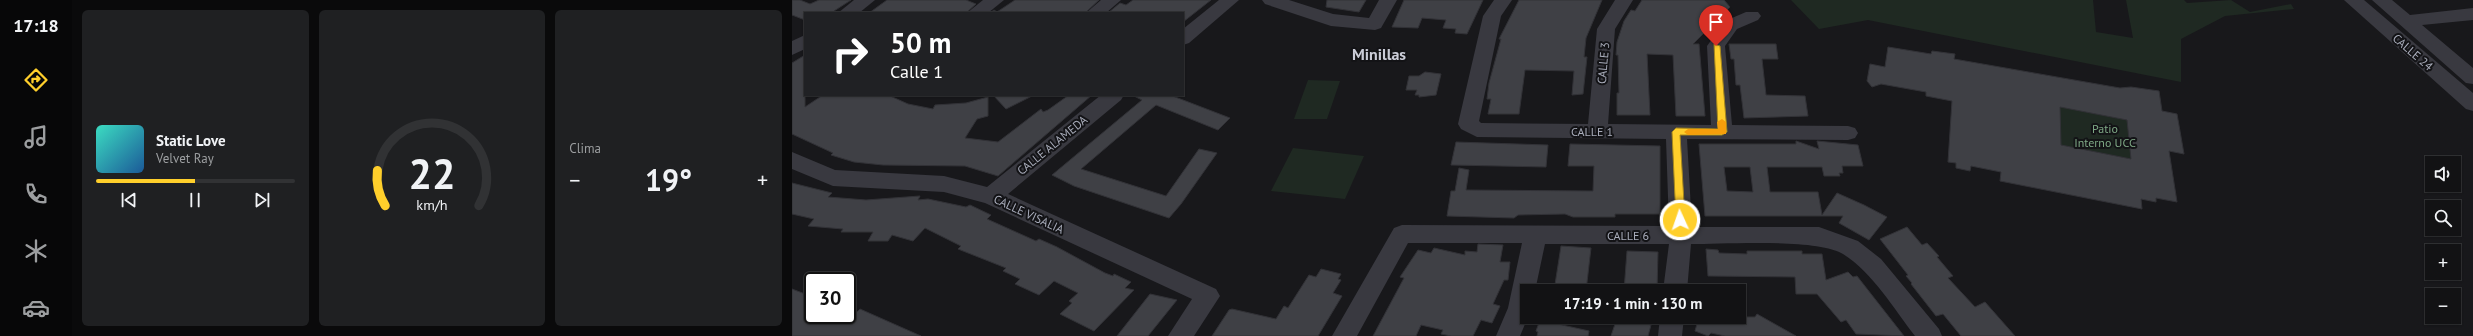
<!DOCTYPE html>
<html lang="es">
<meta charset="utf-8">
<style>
body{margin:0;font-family:"PT Sans",sans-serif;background:#1f2022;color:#f1f3f6;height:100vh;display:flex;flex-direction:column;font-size:15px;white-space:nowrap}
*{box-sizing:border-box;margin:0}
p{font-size:13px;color:#9c9ea0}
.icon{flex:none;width:22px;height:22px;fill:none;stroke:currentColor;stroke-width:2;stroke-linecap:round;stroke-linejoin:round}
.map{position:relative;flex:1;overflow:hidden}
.sheet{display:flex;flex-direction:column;gap:10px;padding:10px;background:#0a0a0b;width:720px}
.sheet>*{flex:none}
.top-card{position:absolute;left:12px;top:12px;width:380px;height:84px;border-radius:0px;box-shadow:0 1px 3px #0004,0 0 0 1px #313234;background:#202124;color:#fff;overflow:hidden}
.controls{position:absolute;left:1633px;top:156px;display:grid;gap:8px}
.controls a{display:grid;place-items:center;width:36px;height:36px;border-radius:0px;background:#121214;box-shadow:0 1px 3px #0004,0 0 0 1px #313234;font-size:20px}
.speed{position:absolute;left:12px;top:272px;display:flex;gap:8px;font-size:20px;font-weight:700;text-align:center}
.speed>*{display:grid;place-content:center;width:52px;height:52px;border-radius:50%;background:#121214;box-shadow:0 1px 3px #0004,0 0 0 1px #313234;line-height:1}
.speed .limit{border:2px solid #111;border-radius:6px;background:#fff;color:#111}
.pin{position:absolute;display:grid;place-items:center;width:34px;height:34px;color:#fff;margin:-41px -17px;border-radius:50% 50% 50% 0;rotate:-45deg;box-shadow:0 0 4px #0007}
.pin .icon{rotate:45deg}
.me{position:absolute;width:44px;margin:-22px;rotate:357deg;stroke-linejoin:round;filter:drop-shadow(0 0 3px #0008)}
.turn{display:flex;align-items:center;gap:14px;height:84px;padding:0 20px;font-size:18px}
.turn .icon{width:52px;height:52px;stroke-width:2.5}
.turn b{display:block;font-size:28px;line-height:34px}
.big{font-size:30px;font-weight:600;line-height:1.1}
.sheet .card{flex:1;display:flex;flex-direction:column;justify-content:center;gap:6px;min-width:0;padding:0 14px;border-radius:6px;background:#1f2022}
.sheet .dial{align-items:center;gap:0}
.dial svg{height:104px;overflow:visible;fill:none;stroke:#313234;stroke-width:7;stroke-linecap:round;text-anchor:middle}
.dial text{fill:#f1f3f6;stroke:none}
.song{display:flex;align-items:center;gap:12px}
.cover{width:48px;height:48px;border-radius:6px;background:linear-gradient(135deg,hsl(170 70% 55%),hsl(210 70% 35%))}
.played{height:4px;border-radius:2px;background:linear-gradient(90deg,#ffcf2b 50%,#313234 50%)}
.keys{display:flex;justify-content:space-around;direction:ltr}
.heat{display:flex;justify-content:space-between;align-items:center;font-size:22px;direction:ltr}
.sheet .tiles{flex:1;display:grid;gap:10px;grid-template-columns:repeat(3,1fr)}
.trip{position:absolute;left:728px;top:284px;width:226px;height:40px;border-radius:0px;background:#121214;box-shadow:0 1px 3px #0004,0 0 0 1px #313234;font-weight:600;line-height:40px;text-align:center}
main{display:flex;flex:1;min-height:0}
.dock{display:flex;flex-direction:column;width:72px;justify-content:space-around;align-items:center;background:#070708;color:#9c9ea0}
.dock .icon{width:28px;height:28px}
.dock .on{color:#ffcf2b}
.dock b{font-size:18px;color:#f1f3f6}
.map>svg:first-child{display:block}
</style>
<main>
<nav class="dock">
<b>17:18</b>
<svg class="icon on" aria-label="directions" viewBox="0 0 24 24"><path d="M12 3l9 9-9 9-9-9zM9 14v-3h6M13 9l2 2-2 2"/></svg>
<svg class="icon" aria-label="music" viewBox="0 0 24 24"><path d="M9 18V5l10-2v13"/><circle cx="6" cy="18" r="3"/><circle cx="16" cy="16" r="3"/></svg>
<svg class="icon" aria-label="phone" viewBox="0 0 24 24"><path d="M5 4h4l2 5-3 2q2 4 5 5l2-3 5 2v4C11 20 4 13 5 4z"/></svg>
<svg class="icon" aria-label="climate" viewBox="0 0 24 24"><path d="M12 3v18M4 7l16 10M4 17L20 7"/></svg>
<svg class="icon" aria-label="car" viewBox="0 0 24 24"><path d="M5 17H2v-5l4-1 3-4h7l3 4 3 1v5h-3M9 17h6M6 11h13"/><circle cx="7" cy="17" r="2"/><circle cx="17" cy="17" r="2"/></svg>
</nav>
<section class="sheet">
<div class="tiles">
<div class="card">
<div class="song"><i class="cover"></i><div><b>Static Love</b><p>Velvet Ray</p></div></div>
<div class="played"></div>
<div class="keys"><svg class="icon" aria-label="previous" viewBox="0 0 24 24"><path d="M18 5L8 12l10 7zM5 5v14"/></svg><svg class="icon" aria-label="pause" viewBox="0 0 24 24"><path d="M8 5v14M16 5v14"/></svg><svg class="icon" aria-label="next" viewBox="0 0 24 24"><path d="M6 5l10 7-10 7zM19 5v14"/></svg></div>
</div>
<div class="card dial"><svg viewBox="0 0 100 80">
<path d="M14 69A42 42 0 1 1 86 69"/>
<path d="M14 69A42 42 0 0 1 8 42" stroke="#ffcf2b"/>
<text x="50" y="56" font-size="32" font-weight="700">22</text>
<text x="50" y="72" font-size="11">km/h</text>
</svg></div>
<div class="card"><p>Clima</p>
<div class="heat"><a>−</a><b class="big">19°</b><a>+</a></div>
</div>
</div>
</section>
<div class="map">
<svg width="1681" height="336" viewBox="0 0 1681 336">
<rect width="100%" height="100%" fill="#18181b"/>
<g fill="#1f2922">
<path d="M999 0H1301L1304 32 1341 38 1334 0H1392L1395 3 1439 0 1458 12 1499 4 1502 9 1433 16 1389 39V82L1076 20 1027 29Z"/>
<path d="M516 80 548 81 535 119H502Z"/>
<path d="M1268 107 1335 120 1339 159 1269 145Z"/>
<path d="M501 148 572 156 553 199 479 191Z"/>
</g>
<g fill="#3f4045" stroke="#323237" fill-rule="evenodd">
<path d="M0 0H8L18 4 27 0H59L42 11 45 13H13V20L0 15Z"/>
<path d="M95 0H174L184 4 174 13H77Z"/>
<path d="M223 0H307L293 13H198L202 10 205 12Z"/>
<path d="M341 0H419L391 22V13H316L328 3 334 5Z"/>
<path d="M535 0H574L567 12 534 7Z"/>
<path d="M612 0H691L675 34 663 33 664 29 651 28 654 20 630 18 626 28 600 27Z"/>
<path d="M727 0H810L794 38 792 57H795L791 94 780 95 782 71 733 70 727 114H696L699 99H695L697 83 709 39H707Z"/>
<path d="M850 0H932L938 7 901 44H907L913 116H884L881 55 855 54 858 115H825V93H827L826 55H824L825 42 832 21 839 10 843 11Z"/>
<path d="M937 44H984L986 59H970L974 95 1013 96 1016 116 952 118 948 85H944L942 59H939Z"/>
<path d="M1096 47 1139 54 1140 51 1163 54 1162 59 1328 88 1339 87 1367 91 1370 111 1385 114 1392 154 1377 151 1385 202 1364 198V202L1349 199 1350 209 1208 181 1209 172 1179 166 1178 171 1164 168V163L1156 162 1160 101 1134 96V92L1089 84 1080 87 1075 81 1078 64 1093 67ZM1268 107 1335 120 1339 159 1269 145Z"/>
<path d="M13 55V107L31 95H96L116 104 141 109 143 105 174 103 196 97V116L185 119 173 138 206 142 249 109 251 112 256 110 277 95H300L206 176 173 166 91 165 62 162 39 155 41 153 0 134V63Z"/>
<path d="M633 72 649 74 644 95 627 97V95H623L625 90H614L617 76H627Z"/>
<path d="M201 95H242L214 109Z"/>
<path d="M340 95H378L438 118 426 130 364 105 289 169 374 196 407 149 425 153 389 204 377 218 282 186 260 175 350 100Z"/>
<path d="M1004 141 1027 149 1025 141 1066 145 1071 166H1050L1051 173H1047L1048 176H1032L1030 167H975L978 192H1026L1030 215 1045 193 1072 205 1095 217 1077 240 1047 223 1051 216H913L907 144H1004ZM932 167H958L961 192 935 191Z"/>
<path d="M664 142 756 145 754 167 659 165Z"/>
<path d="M778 144 868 146V214H823V217H781L773 214 726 215 722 218 655 216 659 191H663L667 168 677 170 674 190 801 191 802 166H776Z"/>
<path d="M0 183 40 193 36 197 74 200 128 196 126 200 136 199 174 207 178 205 199 215 195 219 244 241 247 239 265 247 313 273 321 276 322 274 339 282 333 288 342 290 302 331 268 314 280 303 277 301 286 293 262 281 247 295 223 284 228 279 211 271 214 268 166 249 169 246 133 228 121 241 100 235 96 241H76L81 232H49L51 229 16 226 22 219 0 214Z"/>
<path d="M1115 227 1130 245 1135 243 1147 256 1145 257 1161 276 1156 278 1183 307 1193 302 1223 336H1169L1151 314 1144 316 1119 284 1120 283 1114 276 1116 275 1088 239Z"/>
<path d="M686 244 711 245 708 262H718L716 280H712L701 304 708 306 700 323 689 320 681 336H659L649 334 651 330 629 325 624 336H581L612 278 608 277 626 250 639 253 642 248 673 255V251L685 252Z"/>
<path d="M769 246 799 248 794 291H762Z"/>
<path d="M914 249 926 250 927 253 955 254V251H1010V254H1030L1034 280 1056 272 1061 277 1065 276 1112 336 1064 334 1054 320 1049 322 1025 294H1004L1003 277 916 276Z"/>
<path d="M835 251 866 252 865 291H832Z"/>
<path d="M529 269 549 274 546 279 549 280 541 293 550 296 526 336H420L437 310 440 309 484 319 492 306 496 308 517 275 524 277Z"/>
<path d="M0 289 21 297V315H55V308L65 312 68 309 129 336H0Z"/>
<path d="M358 294 385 300 356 336H325Z"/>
<path d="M965 314 1004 336H933L919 333 916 336 903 331 907 317H963Z"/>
<path d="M825 318 859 325 856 336H819Z"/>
<path d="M748 320 797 331 796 336H745L746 332 744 331Z"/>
</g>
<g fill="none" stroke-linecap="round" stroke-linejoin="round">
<g fill="#393940" fill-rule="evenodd">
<path d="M62 0H83L67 13H46Z"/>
<path d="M191 0H212L196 13H175Z"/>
<path d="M309 0H329L314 13H294Z"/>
<path d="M427 0H447L397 43 391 45V29Z"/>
<path d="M470 0H497L541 14 577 18 587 0H605L589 28 583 30 539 26 473 4Z"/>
<path d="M702 0H720L709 16 687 121 689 123 796 124 805 29 823 0H841L823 29 816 124 919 125 915 46 933 21 954 12H966L969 16 966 20 945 29 933 46 940 125 1056 126 1063 128 1066 133 1063 138 1056 140 895 139 900 227H1027L1066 241 1089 259 1147 329 1150 336H1123C1102 309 1081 273 1051 254 1026 238 932 244 899 244L895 291H871L877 244H753L743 291H735L736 317 728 336H704L716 308 730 243H616L565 336H540L602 228 610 225 877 226 874 139 685 137 669 129 666 124 691 16Z"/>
<path d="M1552 0H1572L1681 93V111L1674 109Z"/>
<path d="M1580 0H1600L1618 15 1681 8V20L1630 25 1681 68V84L1674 83Z"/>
<path d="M13 35V49L0 55V41Z"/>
<path d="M309 95H332L329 100 216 194 424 289 428 296 402 336H376L400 299 193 203 152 192 41 186 0 169V152L43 170 152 176 195 187Z"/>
<path d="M868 317H892L890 336H866Z"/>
</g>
</g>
<path fill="#ffcf2b" stroke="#a6871c" d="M922 44 928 46 935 132 930 135H888L893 220 888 224 884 220 880 132 884 128 926 129Z"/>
<path fill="#f59e0b" d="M930 119 934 122V134L896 135 892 132 896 129H926L925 122Z"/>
<g text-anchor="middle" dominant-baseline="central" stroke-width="4" stroke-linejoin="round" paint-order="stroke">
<g font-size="12" fill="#a9adbb" stroke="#131316">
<text transform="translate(1621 52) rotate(41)">CALLE 24</text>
<text transform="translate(811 63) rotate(-85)">CALLE 3</text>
<text x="800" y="131">CALLE 1</text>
<text transform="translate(260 145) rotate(-39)">CALLE ALAMEDA</text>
<text transform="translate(237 214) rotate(25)">CALLE VISALIA</text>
<text x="836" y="235">CALLE 6</text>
</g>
<g font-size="12" fill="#7ea885" stroke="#131316">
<text x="1313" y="128">Patio<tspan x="1313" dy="14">Interno UCC</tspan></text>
</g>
<g font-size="16" font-weight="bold" fill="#caccd7" stroke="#131316">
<text x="587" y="54">Minillas</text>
</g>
</g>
</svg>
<div class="controls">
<a><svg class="icon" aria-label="sound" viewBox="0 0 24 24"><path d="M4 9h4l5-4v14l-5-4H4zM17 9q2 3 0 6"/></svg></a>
<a><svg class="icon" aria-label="search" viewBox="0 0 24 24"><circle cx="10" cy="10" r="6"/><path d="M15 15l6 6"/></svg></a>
<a>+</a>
<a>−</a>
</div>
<div class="speed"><div class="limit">30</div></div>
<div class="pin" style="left:924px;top:46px;background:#d93025"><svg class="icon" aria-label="arrive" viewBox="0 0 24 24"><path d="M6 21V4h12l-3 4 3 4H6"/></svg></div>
<svg class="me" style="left:888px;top:220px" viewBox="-20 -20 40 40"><circle r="17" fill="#ffcf2b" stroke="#fff" stroke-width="3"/><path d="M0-11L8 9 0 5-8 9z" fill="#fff"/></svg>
<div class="trip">17:19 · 1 min · 130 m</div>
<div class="top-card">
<div class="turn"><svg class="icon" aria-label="right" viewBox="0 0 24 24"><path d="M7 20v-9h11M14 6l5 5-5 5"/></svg><div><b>50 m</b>Calle 1</div></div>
</div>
</div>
</main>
